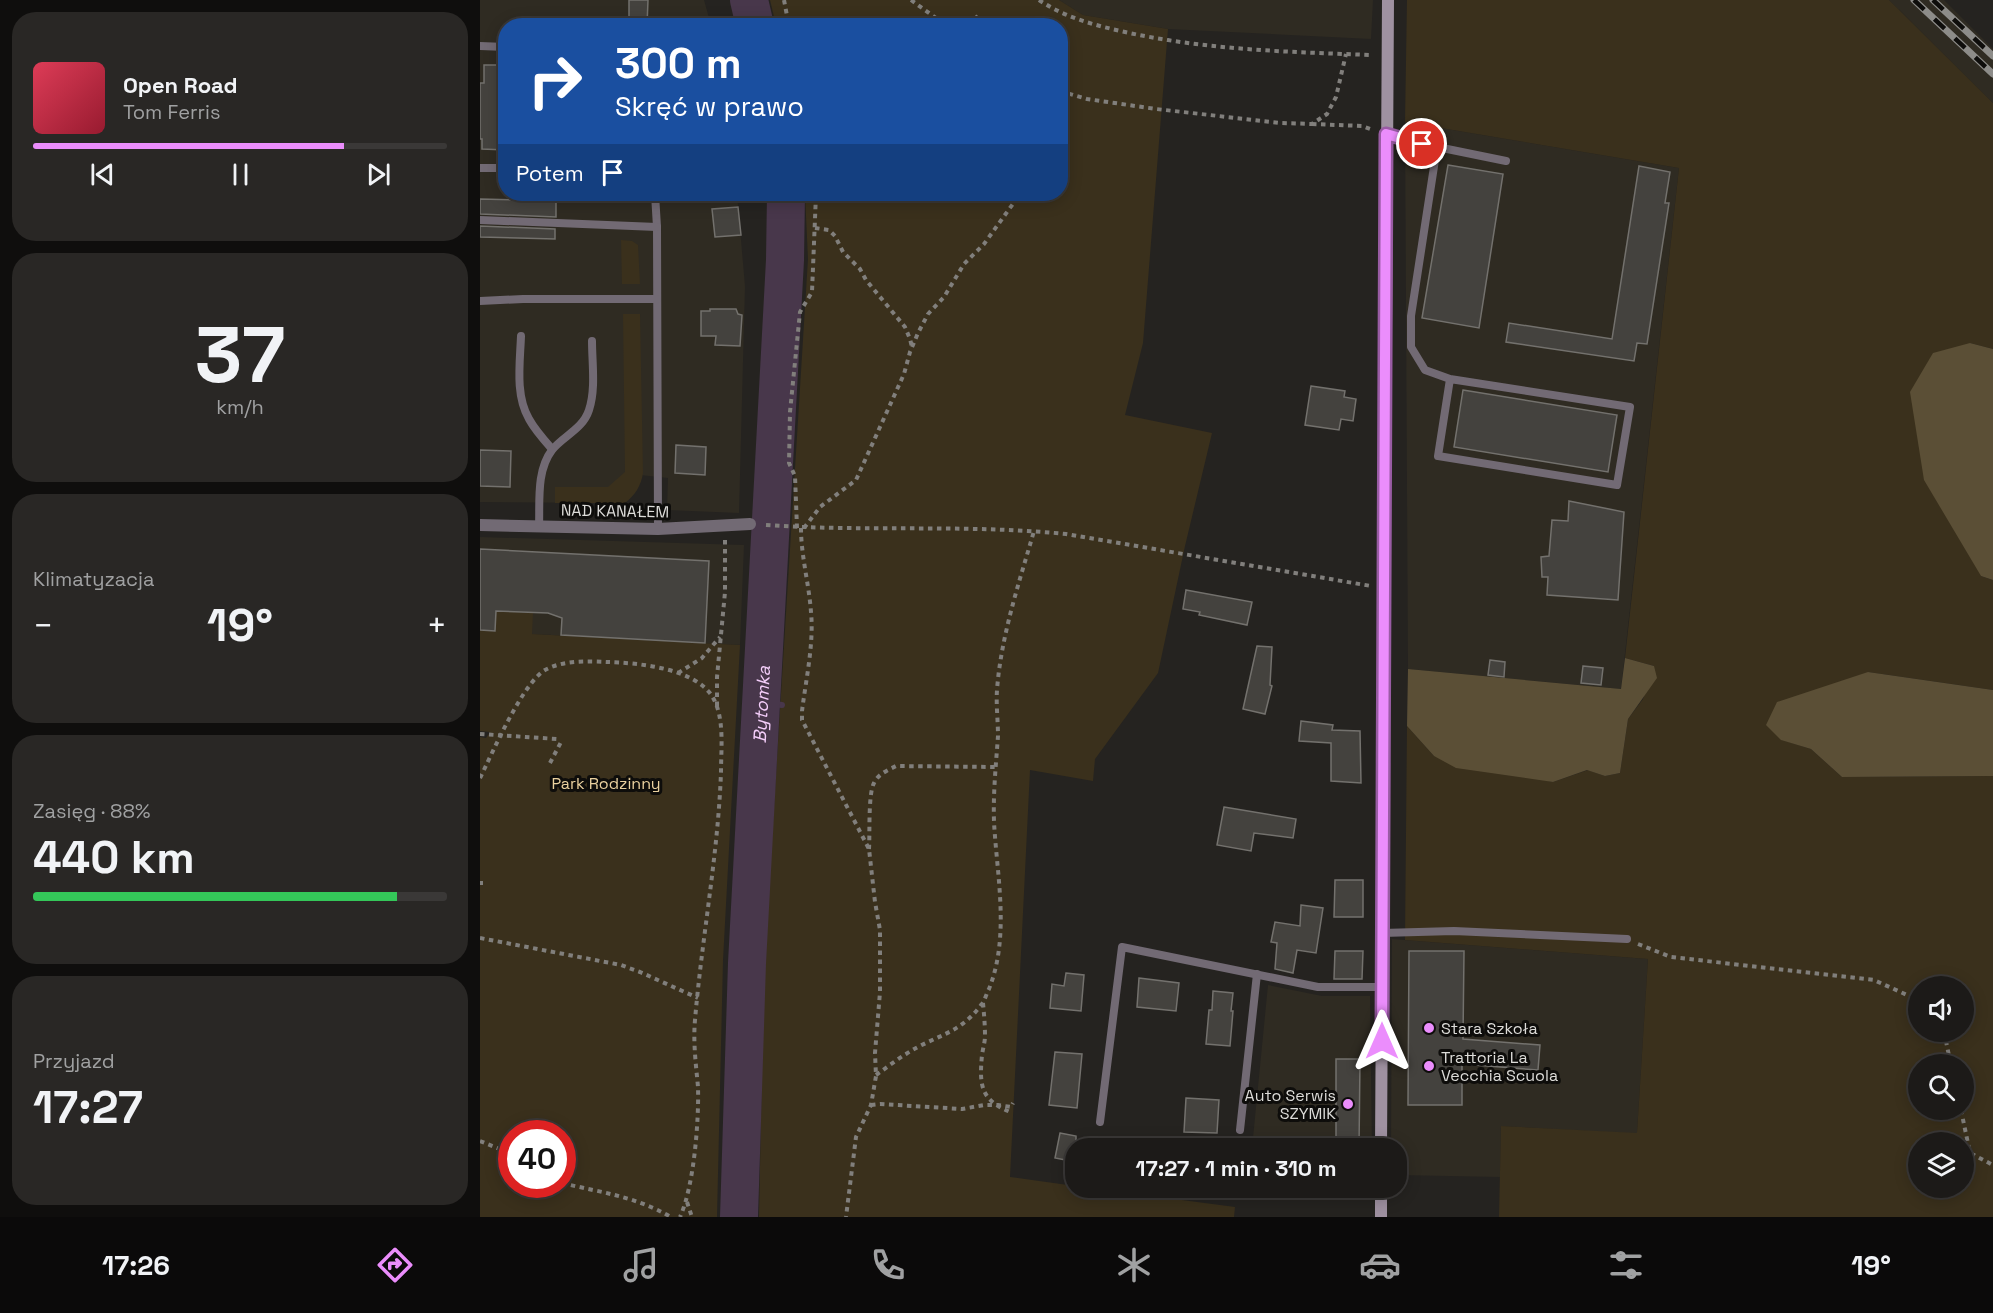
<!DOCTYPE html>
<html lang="pl">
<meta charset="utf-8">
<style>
body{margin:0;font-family:"Space Grotesk",sans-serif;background:#292725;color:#f1f3f6;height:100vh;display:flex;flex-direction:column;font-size:22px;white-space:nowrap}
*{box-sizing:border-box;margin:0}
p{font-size:20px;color:#a0a1a2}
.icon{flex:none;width:33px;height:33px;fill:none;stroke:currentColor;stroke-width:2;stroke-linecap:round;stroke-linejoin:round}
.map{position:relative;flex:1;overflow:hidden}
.details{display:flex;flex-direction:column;gap:12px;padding:12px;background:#0f0e0d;width:480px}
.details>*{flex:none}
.top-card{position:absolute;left:18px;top:18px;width:570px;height:183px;border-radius:24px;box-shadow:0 3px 15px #0003,0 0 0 2px #3a3837;background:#1a4fa0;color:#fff;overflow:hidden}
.buttons{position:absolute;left:1428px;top:976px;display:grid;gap:12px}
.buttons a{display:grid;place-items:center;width:66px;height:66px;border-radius:50%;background:#1c1a18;box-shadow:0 3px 15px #0003,0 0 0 2px #3a3837;font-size:30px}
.speed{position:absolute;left:18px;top:1120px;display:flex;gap:12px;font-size:30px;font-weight:700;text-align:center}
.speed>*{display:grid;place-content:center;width:78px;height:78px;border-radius:50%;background:#1c1a18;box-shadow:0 3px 15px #0003,0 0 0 2px #3a3837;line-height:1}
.speed .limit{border:9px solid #d22;background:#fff;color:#111}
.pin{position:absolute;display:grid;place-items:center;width:51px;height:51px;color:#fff;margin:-26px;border:3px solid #fff;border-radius:50%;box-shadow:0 2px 6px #0007}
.me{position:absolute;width:66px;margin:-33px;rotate:0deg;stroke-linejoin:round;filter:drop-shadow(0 0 4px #0008)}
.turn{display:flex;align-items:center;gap:21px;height:126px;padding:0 18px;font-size:27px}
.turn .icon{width:78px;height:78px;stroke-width:2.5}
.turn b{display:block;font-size:42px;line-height:51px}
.then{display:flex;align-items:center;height:57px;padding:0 18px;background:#0003;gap:12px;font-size:22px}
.big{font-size:45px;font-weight:700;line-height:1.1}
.details .tile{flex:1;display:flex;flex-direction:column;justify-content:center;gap:9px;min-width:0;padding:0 21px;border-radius:24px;background:#292725}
.details .dial{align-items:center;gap:0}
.dial b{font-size:78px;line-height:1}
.song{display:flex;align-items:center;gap:18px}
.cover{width:72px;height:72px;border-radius:9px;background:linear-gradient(135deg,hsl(350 70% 55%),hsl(350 70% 35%))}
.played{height:6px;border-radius:3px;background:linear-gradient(90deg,#eb8dfc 75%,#3a3837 75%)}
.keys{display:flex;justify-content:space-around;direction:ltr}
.heat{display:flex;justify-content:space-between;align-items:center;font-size:33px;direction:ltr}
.charge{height:9px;border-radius:4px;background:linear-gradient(90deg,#34c759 88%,#3a3837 0)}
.trip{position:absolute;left:585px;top:1138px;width:342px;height:60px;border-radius:24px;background:#1c1a18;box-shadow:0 3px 15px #0003,0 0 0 2px #3a3837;font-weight:700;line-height:60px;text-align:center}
.tabs{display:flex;height:96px;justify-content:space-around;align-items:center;background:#0b0a0a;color:#a0a1a2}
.tabs .icon{width:42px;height:42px}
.tabs .selected{color:#eb8dfc}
.tabs b{font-size:27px;color:#f1f3f6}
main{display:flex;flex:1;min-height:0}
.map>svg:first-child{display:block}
</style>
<main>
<section class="details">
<div class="tile">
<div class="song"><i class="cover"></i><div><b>Open Road</b><p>Tom Ferris</p></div></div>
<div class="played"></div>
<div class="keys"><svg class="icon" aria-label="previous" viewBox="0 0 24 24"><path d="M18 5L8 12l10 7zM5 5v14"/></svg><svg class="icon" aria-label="pause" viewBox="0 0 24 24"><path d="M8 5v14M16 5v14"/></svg><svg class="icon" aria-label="next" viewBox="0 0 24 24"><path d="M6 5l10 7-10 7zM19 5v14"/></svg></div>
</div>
<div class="tile dial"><b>37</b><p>km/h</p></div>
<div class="tile"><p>Klimatyzacja</p>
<div class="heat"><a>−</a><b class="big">19°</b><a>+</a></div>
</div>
<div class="tile"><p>Zasięg · 88%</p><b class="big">440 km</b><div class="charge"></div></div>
<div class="tile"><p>Przyjazd</p><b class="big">17:27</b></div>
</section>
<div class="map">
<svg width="1513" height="1217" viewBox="0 0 1513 1217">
<rect width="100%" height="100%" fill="#252320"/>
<g fill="#2f2b22">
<path d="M0 0H224L231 25 26 26V194H257L265 286 259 513 187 510 188 478 160 475 129 503 0 502Z"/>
<path d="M579 0H893L891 39 688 29 603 15Z"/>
<path d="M1409 0H1464L1513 49V103Z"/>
<path d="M925 122 1199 168 1141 689 928 669Z"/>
<path d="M0 537 264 545 260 645 52 634 33 612 0 600Z"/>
<path d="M912 939 1168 959 1157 1134 1021 1126 1020 1177 917 1175 916 1149H911Z"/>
<path d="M788 985 842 996H890L892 1149 772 1148Z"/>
</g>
<g fill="#3a301c" fill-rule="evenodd">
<path d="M290 0H579L603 15 688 29 663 343 645 415 732 433 705 546 678 673 615 759 613 781 550 770 530 1177 595 1186 596 1188H611L755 1207 754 1217H279L284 968 328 259 325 194H580V26L296 25Z"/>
<path d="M927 0H1409L1513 103V349L1490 343 1501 576 1513 580V690L1388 672 1302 740 1331 749 1362 777 1513 776V1217H1019L1021 1126 1157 1133 1168 959 925 940 927 726 954 756 1073 782 1108 770 1125 776 1140 773 1148 719 1163 699 1174 666 1145 658 1199 168 925 122ZM1438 987H1484V1032H1438ZM1438 1065H1484V1110H1438ZM1438 1143H1484V1188H1438Z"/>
<path d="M141 240 152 241 158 245 160 284H142Z"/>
<path d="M143 314H160L163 473C161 486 155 495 145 503H75V487H128L145 472Z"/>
<path d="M0 600 34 612 53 613 52 634 260 645 243 960 237 1217H0V737L6 738 10 732 0 731ZM32 1134H82V1185H32Z"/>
</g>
<g fill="#5b4f36">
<path d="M1490 343 1513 349V580L1501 576 1444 480 1430 392 1453 353Z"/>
<path d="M1145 658 1174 666 1177 678 1148 719 1140 773 1125 776 1107 770 1073 782 976 768 954 756 927 726 928 669 1141 689Z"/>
<path d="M1388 672 1513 690V776L1362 777 1331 749 1301 740 1286 725 1297 702Z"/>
</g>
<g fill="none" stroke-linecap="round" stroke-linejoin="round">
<path stroke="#48374b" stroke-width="6" d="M281 702 302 705"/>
<g stroke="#48374b" stroke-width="38">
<path d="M269 0 275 26"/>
<path id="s1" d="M259 1217 267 963 305 260 306 194"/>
</g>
</g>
<g fill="#44423e" stroke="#73716d" stroke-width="1.5">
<path d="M149 0H168L167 26H149Z"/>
<path d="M4 65H26V150L2 149V139H0V83H4Z"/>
<path d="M968 165 1023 174 999 328 942 318Z"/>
<path d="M1159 166 1190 172 1185 203H1189L1167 344 1157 343 1154 361 1026 342 1029 323 1132 339Z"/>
<path d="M0 199 76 201V217L0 214Z"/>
<path d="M258 207 261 235 235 237 232 209Z"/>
<path d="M0 226 75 229V239L0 237Z"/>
<path d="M230 309H256L258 314 262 315 260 346 235 345 236 336H221V311H230Z"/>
<path d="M831 386 865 391 864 397 876 399 873 421 861 419 859 430 825 425Z"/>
<path d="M983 390 1137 415 1128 472 974 447Z"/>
<path d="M196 445 226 447 225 475 195 473Z"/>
<path d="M0 450 31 451 30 487 0 486Z"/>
<path d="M1089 501 1144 512 1138 600 1067 595 1068 577H1062L1061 557 1069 556 1072 520 1088 521Z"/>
<path d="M0 549 229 561 225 643 81 635 82 618 68 613 16 611 15 631 0 630Z"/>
<path d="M706 590 772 602 767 625 719 615 720 612 703 609Z"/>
<path d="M777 646 792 647 790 685 792 686 785 714 763 709Z"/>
<path d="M1010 660 1025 662 1024 677 1008 675Z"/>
<path d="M1103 666 1123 668 1121 685 1101 683Z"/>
<path d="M821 721 853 725 852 730 880 731 881 783 851 781V743L819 741Z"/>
<path d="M744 807 816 819 813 838 774 833 771 851 737 845Z"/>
<path d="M855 880H883V917H854Z"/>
<path d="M821 905 843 908 836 953 817 950 813 973 795 969 797 943 791 942 795 922 820 926Z"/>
<path d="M855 951H883L882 979H854Z"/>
<path d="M929 951H984L983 1039 1060 1045 1058 1070 982 1064V1105H928Z"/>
<path d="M586 973 604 975 601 1011 570 1008 572 984 584 986Z"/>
<path d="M659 978 699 983 696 1011 657 1007Z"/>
<path d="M733 991 753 993 751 1011H753L750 1046 726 1044 729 1010H732Z"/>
<path d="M575 1052 602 1054 597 1108 569 1105Z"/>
<path d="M856 1059H880L879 1149H856Z"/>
<path d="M706 1098 739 1100 737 1133 704 1132Z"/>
<path d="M580 1133 596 1136V1162L575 1158Z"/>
</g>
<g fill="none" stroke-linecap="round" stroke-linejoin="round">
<g stroke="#817f7c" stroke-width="4" stroke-dasharray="4.5 4.5" stroke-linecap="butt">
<path d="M304 0 309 26"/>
<path d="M431 0 467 26"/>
<path d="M559 0C586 18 614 25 645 32 726 50 810 52 892 55"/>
<path d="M495 16 508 26"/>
<path d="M580 91 607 99 676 109 801 123 832 124 847 114 856 97 866 54"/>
<path d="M832 124 882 126 893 130"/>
<path d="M335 228 349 230 355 236 363 252 380 269 386 280 425 327 430 339 432 347"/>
<path d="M286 525C386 532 486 524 586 534L891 586"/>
<path d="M317 528 315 476 309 463 310 412 320 312 332 292 336 194"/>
<path d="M321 528C321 556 329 584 331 612 334 644 326 679 322 711V720L389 849 395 902 400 930V992L395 1053 396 1076 391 1105 376 1137 366 1217"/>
<path d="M324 528 340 507 376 480 424 374 430 352 438 333 448 314 464 297 484 264 504 244 535 201 537 194"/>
<path d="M198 673 222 658 240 637"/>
<path d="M237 706V677L245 592V540"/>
<path d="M0 734 77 739"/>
<path d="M70 763 81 742"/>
<path d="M0 778C13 752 42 684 65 670 83 660 108 661 128 662 158 663 214 668 232 696 245 717 241 748 241 772 238 855 222 937 215 1020 213 1043 216 1065 218 1087 219 1121 214 1186 200 1217"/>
<path d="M389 849C390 834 388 794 394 783 398 774 408 770 416 766L515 767"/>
<path d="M0 883H3"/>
<path d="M0 938 141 965 160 972 218 998"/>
<path d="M1158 944 1191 957 1394 980 1438 1000"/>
<path d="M503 1003C504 1014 505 1025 505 1036 505 1042 503 1048 502 1055 499 1087 501 1101 533 1113"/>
<path d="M1464 1032 1471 1065"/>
<path d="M396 1075C406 1068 416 1060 426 1054 455 1035 479 1035 501 1005 505 1001 506 994 509 989 530 936 517 877 514 822 513 793 516 764 518 736 518 721 516 705 517 690 521 636 539 583 554 531"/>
<path d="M391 1105 400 1104 482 1109 504 1105H518L531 1107 533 1103"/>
<path d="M1481 1110 1490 1153 1513 1165"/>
<path d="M0 1141 32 1154"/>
<path d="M82 1183C123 1193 154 1196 191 1217"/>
<path d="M207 1202 212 1217"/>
</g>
<g stroke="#726a74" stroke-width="8">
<path d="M0 46 26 47"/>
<path d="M906 134 928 141 1026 161"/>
<path d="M957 147 931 316V347L945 370 970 379 1150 407 1137 485 958 456 970 379"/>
<path d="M0 168H26"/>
<path d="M175 194 177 227 178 529"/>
<path d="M0 220 177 227"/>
<path d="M0 301 43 299H177"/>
<path d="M41 336C40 363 35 395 49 419 55 430 64 440 72 449"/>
<path d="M59 527C60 502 56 471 72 450 83 436 103 429 109 410 116 389 112 363 112 341"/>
<path d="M902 933 974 931 1147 939"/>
<path d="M620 1122 642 947 838 987H902"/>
<path d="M760 1130 777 974"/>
</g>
<path stroke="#726a74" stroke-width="12" d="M0 525 178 529 270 524"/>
<g stroke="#9f91a1" stroke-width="12">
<path d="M901 1149 908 0"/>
<path d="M901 1217V1188"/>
</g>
<g stroke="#8d8c89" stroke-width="7">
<g id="rail">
<path d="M1434 0 1513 74"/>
<path d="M1453 0 1513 56"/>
</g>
</g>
<use href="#rail" stroke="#0e0d0b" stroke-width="4.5" stroke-dasharray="14" stroke-linecap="butt"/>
</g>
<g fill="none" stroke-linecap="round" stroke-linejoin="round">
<g stroke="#995ca4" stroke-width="15">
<path id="route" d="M902 1041 906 134 942 144"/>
</g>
<use href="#route" stroke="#eb8dfc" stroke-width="10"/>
</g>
<g fill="#eb8dfc" stroke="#0e0d0b" stroke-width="2">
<circle cx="949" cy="1028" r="6"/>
<circle cx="949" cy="1066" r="6"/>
<circle cx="868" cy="1104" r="6"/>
</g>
<g text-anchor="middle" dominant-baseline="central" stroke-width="6" stroke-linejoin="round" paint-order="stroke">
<g font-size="16" fill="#dddcd9" stroke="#0e0d0b">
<text transform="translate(135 511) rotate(1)">NAD KANAŁEM</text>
</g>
<g font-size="16" fill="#ead19f" stroke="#0e0d0b">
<text x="126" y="783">Park Rodzinny</text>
</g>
<g font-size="16" fill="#dddcd9" stroke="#0e0d0b" text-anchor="start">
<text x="961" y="1028">Stara Szkoła</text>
<text x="961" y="1057">Trattoria La<tspan x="961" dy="18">Vecchia Scuola</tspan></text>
<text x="856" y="1095" text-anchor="end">Auto Serwis<tspan x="856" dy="18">SZYMIK</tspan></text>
</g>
<g font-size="18" font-style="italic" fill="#f4cefa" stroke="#0e0d0b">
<text stroke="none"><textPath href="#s1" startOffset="513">Bytomka</textPath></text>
</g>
</g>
</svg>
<div class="buttons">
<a><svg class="icon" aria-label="sound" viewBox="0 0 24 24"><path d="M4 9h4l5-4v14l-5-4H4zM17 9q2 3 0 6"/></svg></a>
<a><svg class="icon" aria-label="search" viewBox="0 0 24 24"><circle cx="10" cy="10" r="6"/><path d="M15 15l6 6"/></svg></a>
<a><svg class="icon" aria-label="layers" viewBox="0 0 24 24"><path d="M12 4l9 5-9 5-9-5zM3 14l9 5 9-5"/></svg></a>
</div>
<div class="speed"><div class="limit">40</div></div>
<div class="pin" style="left:942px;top:144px;background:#d93025"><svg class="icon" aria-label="arrive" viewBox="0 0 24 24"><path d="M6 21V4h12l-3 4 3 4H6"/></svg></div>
<svg class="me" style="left:902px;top:1041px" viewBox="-20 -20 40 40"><path d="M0-17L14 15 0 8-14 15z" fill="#eb8dfc" stroke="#fff" stroke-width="4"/></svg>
<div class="trip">17:27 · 1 min · 310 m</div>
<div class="top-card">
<div class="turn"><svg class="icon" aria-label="right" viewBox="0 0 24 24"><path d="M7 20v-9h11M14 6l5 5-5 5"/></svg><div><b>300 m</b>Skręć w prawo</div></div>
<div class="then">Potem<svg class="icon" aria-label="arrive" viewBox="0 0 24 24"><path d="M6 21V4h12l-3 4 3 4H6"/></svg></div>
</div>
</div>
</main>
<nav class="tabs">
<b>17:26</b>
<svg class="icon selected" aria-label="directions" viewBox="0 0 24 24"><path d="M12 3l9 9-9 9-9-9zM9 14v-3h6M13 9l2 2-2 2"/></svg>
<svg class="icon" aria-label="music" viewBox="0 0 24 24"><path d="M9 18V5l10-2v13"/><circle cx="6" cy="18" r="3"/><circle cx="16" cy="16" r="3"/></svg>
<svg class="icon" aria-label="phone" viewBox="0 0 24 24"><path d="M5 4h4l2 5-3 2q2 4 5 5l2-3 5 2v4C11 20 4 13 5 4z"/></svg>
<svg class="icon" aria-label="climate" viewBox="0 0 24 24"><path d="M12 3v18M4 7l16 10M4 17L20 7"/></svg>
<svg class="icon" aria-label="car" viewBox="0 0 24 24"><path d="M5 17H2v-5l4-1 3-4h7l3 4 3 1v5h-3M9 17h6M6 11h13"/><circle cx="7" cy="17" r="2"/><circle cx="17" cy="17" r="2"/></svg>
<svg class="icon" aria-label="filters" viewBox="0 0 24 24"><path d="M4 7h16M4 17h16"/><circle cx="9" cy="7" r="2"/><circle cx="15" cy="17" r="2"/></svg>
<b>19°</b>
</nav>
